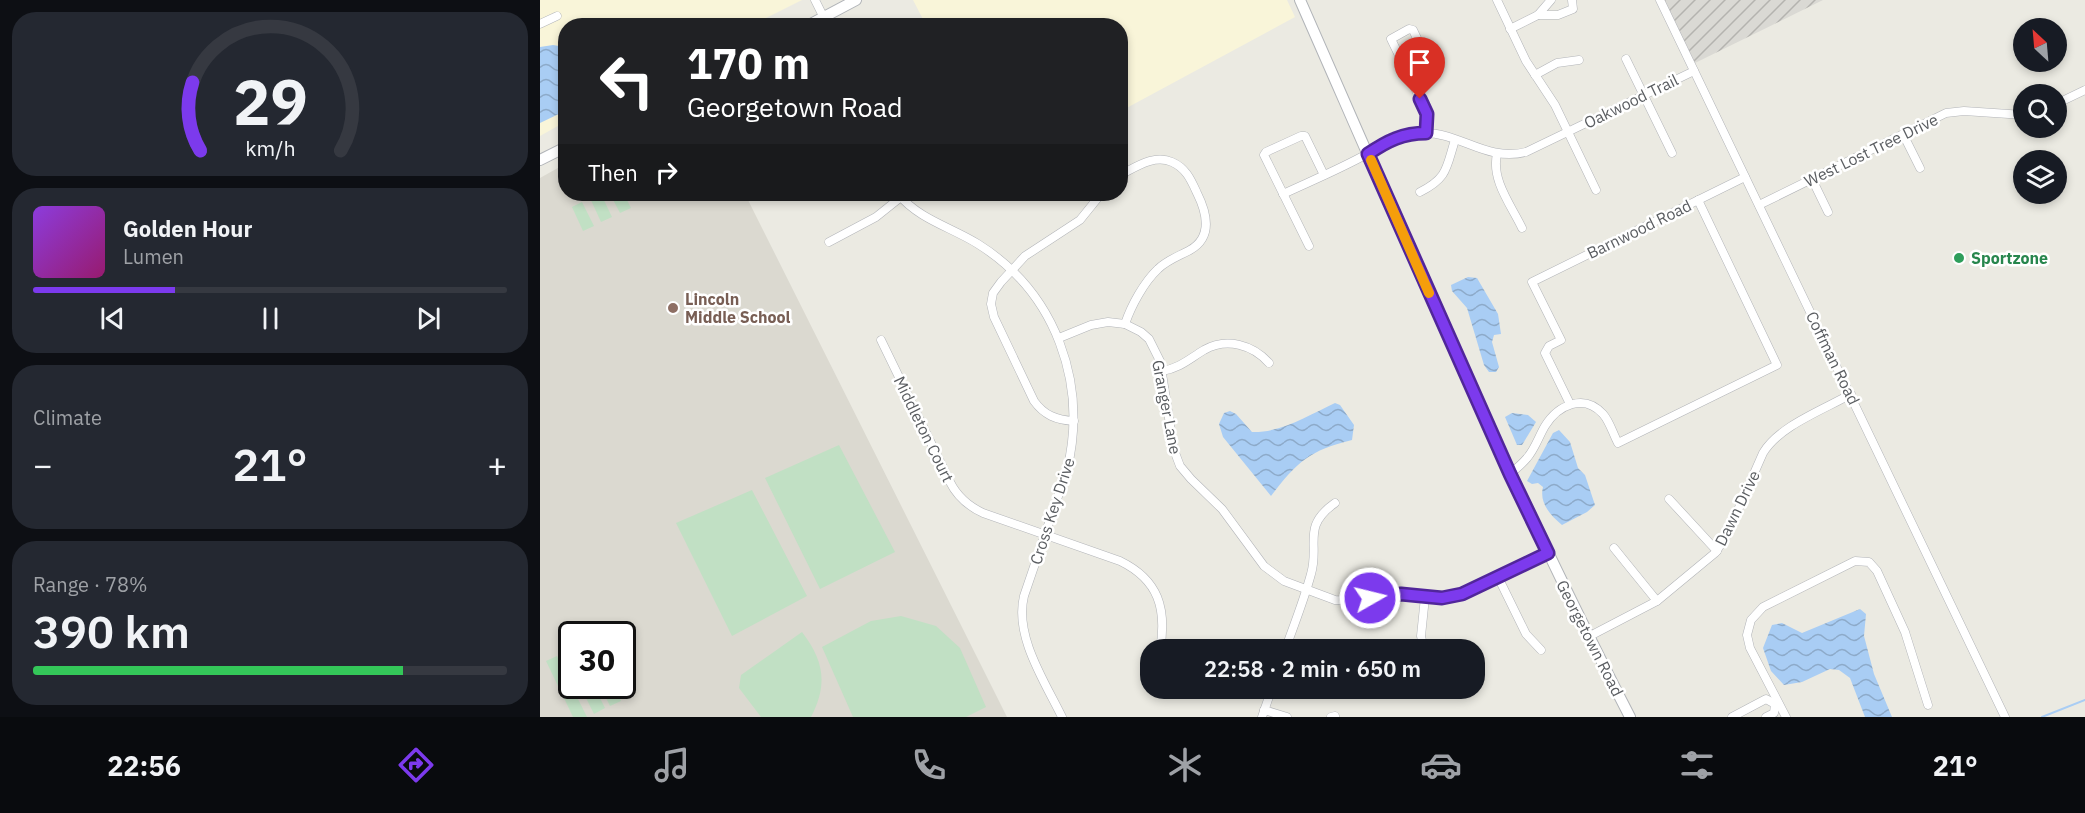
<!DOCTYPE html>
<meta charset="utf-8">
<style>
body{margin:0;font-family:"IBM Plex Sans",sans-serif;background:#242831;color:#f1f3f6;height:100vh;display:flex;flex-direction:column;font-size:22px;white-space:nowrap}
*{box-sizing:border-box;margin:0}
p{font-size:20px;color:#9ea1a6}
.icon{flex:none;width:33px;height:33px;fill:none;stroke:currentColor;stroke-width:2;stroke-linecap:round;stroke-linejoin:round}
.map{position:relative;flex:1;overflow:hidden}
.panel{display:flex;flex-direction:column;gap:12px;padding:12px;background:#0d0f14;width:540px}
.panel>*{flex:none}
.guide{position:absolute;left:18px;top:18px;width:570px;height:183px;border-radius:24px;box-shadow:0 3px 9px #0003;background:#202124;color:#fff;overflow:hidden}
.needle{width:39px;rotate:334deg}
.fabs{position:absolute;left:1473px;top:18px;display:grid;gap:12px}
.fabs a{display:grid;place-items:center;width:54px;height:54px;border-radius:50%;background:#171b24;box-shadow:0 3px 9px #0003;font-size:30px}
.speed{position:absolute;left:18px;top:621px;display:flex;gap:12px;font-size:30px;font-weight:700;text-align:center}
.speed>*{display:grid;place-content:center;width:78px;height:78px;border-radius:50%;background:#171b24;box-shadow:0 3px 9px #0003;line-height:1}
.speed .limit{border:3px solid #111;border-radius:9px;background:#fff;color:#111}
.pin{position:absolute;display:grid;place-items:center;width:51px;height:51px;color:#fff;margin:-62px -26px;border-radius:50% 50% 50% 0;rotate:-45deg;box-shadow:0 0 6px #0007}
.pin .icon{rotate:45deg}
.me{position:absolute;width:66px;margin:-33px;rotate:82deg;stroke-linejoin:round;filter:drop-shadow(0 0 4px #0008)}
.turn{display:flex;align-items:center;gap:21px;height:126px;padding:0 30px;font-size:27px}
.turn .icon{width:78px;height:78px;stroke-width:2.5}
.turn b{display:block;font-size:42px;line-height:51px}
.then{display:flex;align-items:center;height:57px;padding:0 30px;background:#0003;gap:12px;font-size:22px}
.big{font-size:45px;font-weight:600;line-height:1.1}
.panel .tile{flex:1;display:flex;flex-direction:column;justify-content:center;gap:9px;min-width:0;padding:0 21px;border-radius:24px;background:#242831}
.panel .dial{align-items:center;gap:0}
.dial svg{height:156px;overflow:visible;fill:none;stroke:#363941;stroke-width:7;stroke-linecap:round;text-anchor:middle}
.dial text{fill:#f1f3f6;stroke:none}
.song{display:flex;align-items:center;gap:18px}
.cover{width:72px;height:72px;border-radius:9px;background:linear-gradient(135deg,hsl(270 70% 55%),hsl(320 70% 35%))}
.played{height:6px;border-radius:3px;background:linear-gradient(90deg,#7c3aed 30%,#363941 30%)}
.keys{display:flex;justify-content:space-around;direction:ltr}
.heat{display:flex;justify-content:space-between;align-items:center;font-size:33px;direction:ltr}
.charge{height:9px;border-radius:4px;background:linear-gradient(90deg,#34c759 78%,#363941 0)}
.trip{position:absolute;left:600px;top:639px;width:345px;height:60px;border-radius:24px;background:#171b24;box-shadow:0 3px 9px #0003;font-weight:600;line-height:60px;text-align:center}
.tab-bar{display:flex;height:96px;justify-content:space-around;align-items:center;background:#090b0e;color:#9ea1a6}
.tab-bar .icon{width:42px;height:42px}
.tab-bar .current{color:#7c3aed}
.tab-bar b{font-size:27px;color:#f1f3f6}
main{display:flex;flex:1;min-height:0}
.map>svg:first-child{display:block}
</style>
<main>
<section class="panel">
<div class="tile dial"><svg viewBox="0 0 100 80">
<path d="M14 69A42 42 0 1 1 86 69"/>
<path d="M14 69A42 42 0 0 1 10 34" stroke="#7c3aed"/>
<text x="50" y="56" font-size="32" font-weight="700">29</text>
<text x="50" y="72" font-size="11">km/h</text>
</svg></div>
<div class="tile">
<div class="song"><i class="cover"></i><div><b>Golden Hour</b><p>Lumen</p></div></div>
<div class="played"></div>
<div class="keys"><svg class="icon" aria-label="previous" viewBox="0 0 24 24"><path d="M18 5L8 12l10 7zM5 5v14"/></svg><svg class="icon" aria-label="pause" viewBox="0 0 24 24"><path d="M8 5v14M16 5v14"/></svg><svg class="icon" aria-label="next" viewBox="0 0 24 24"><path d="M6 5l10 7-10 7zM19 5v14"/></svg></div>
</div>
<div class="tile"><p>Climate</p>
<div class="heat"><a>−</a><b class="big">21°</b><a>+</a></div>
</div>
<div class="tile"><p>Range · 78%</p><b class="big">390 km</b><div class="charge"></div></div>
</section>
<div class="map">
<svg width="1545" height="717" viewBox="0 0 1545 717">
<defs>
<pattern id="industrial-furrows" width="10" height="10" patternUnits="userSpaceOnUse" patternTransform="scale(1.5)"><rect width="10" height="10" fill="#dad9d4"/><path d="M-1 1l2-2M0 10L10 0M9 11l2-2" fill="none" stroke="#b4b3af"/></pattern>
<pattern id="water-waves" width="16" height="10" patternUnits="userSpaceOnUse" patternTransform="scale(1.5)"><rect width="16" height="10" fill="#a9cdf4"/><path d="M0 5q4-4 8 0t8 0" fill="none" stroke="#8daac9"/></pattern>
</defs>
<rect width="100%" height="100%" fill="#ebeae2"/>
<g fill="#f9f5d9">
<path d="M0 0H262L212 25 26 26 25 122 0 136Z"/>
<path d="M373 0H747L755 17 581 111 580 26 386 25Z"/>
</g>
<path fill="url(#industrial-furrows)" d="M1124 0H1283L1155 63Z"/>
<path fill="#dbd9d0" fill-rule="evenodd" d="M25 164 26 194H205L467 717H0V178ZM32 634H82V686H32Z"/>
<g fill="#c1e0c4">
<path d="M59 194H61L72 217 61 222 50 198Z"/>
<path d="M70 194H84L91 208 80 213Z"/>
<path d="M42 202 54 226 43 231 32 207Z"/>
<path d="M299 445 355 552 280 589 225 478Z"/>
<path d="M212 490 267 596 192 636 136 523Z"/>
<path d="M361 616 396 626 420 648 446 707 426 717H313L282 647 331 621Z"/>
<path d="M262 632C284 661 288 684 271 717H221L199 688 201 675Z"/>
<path d="M17 656 29 680 18 686 6 661Z"/>
<path d="M50 686H54L65 708 54 714 42 690Z"/>
<path d="M60 686H74L81 701 70 706Z"/>
<path d="M35 693 47 717H33L24 698Z"/>
</g>
<g fill="url(#water-waves)">
<path d="M13 45 25 47V111L0 123V47Z"/>
<path d="M928 277 937 278 958 314 961 334 954 335 952 342 959 367 956 372H949L944 365 927 308 912 291 911 285Z"/>
<path d="M795 403 800 405 814 425 812 440C770 450 757 462 731 496L683 437 679 424 684 413 690 411 696 414 712 432C741 433 769 415 795 403Z"/>
<path d="M972 413 988 415 996 422 982 445H977L965 417Z"/>
<path d="M1019 430 1030 442 1038 468 1045 475 1055 505 1047 512 1022 525C1010 515 999 503 1003 487L998 483 992 484 987 481 1013 433Z"/>
<path d="M1320 609 1326 614 1324 636 1334 674 1352 717H1325L1310 678 1299 670 1290 669 1262 682 1244 685 1231 671 1223 648 1232 625 1242 623 1262 633Z"/>
</g>
<g fill="none" stroke-linecap="round" stroke-linejoin="round">
<path stroke="#a9cdf4" stroke-width="2" d="M1502 717 1545 700"/>
<g stroke="#b2b4b8" stroke-width="9">
<g id="street">
<path d="M275 0 288 26"/>
<path d="M957 0 986 61 1015 105 1056 190"/>
<path d="M1120 0 1465 717"/>
<path d="M998 15H1018L1033 9 1032 0"/>
<path d="M0 24 17 16"/>
<path d="M869 29 873 30 895 76 875 88 851 39Z"/>
<path d="M970 29 998 15 1011 0"/>
<path d="M1086 59 1132 153"/>
<path d="M995 75 1017 63 1039 60"/>
<path d="M875 88 886 112V133"/>
<path d="M1516 104 1545 90"/>
<path d="M1363 134 1380 168"/>
<path d="M957 154C951 180 971 205 982 228"/>
<path d="M580 175C596 167 614 154 632 162 646 168 651 180 657 193 667 213 673 237 650 250 639 256 627 260 618 269 604 282 591 306 585 324"/>
<path d="M1272 179 1288 212"/>
<path d="M880 192C908 178 906 168 915 140"/>
<path d="M358 194C380 220 411 227 438 244 516 293 548 383 527 470L484 596C474 636 505 682 522 717"/>
<path d="M743 194C771 181 800 169 827 154 846 144 860 133 883 133 920 132 946 162 986 152L1154 71"/>
<path d="M1219 205 1406 113 1424 111 1484 115"/>
<path d="M289 242 336 217 361 197"/>
<path d="M769 246 724 155 726 152 761 136H765L784 175"/>
<path d="M519 338 551 325 568 322 585 324 601 332 609 339 620 361 634 450 640 466 651 479 682 509 724 566 744 581 795 600 816 601 861 594 902 598 922 594 1008 553"/>
<path d="M341 340 410 482C417 496 428 506 443 513L580 561C619 580 627 609 620 650"/>
<path d="M622 371C640 368 649 359 664 350 687 337 713 345 729 363"/>
<path d="M1030 404 1005 353 1009 346 1021 340 992 282 1205 177"/>
<path d="M534 421C516 420 504 415 494 401L454 317 451 304 453 293 461 282 485 256 540 220 561 194"/>
<path d="M970 474C976 469 982 464 987 458 995 449 999 436 1005 426 1018 405 1044 393 1063 414 1070 422 1073 434 1078 443L1237 365 1158 200"/>
<path d="M1129 499 1177 551"/>
<path d="M1074 548 1117 601"/>
<path d="M958 577 986 634 1001 650"/>
<path d="M1048 637 1117 601 1175 553 1187 535 1223 453C1239 426 1283 410 1311 394"/>
<path d="M745 650C754 625 764 600 771 574 780 544 761 527 795 503"/>
<path d="M884 650 881 636 885 597"/>
<path d="M724 710 747 717"/>
<path d="M722 717 732 688"/>
<path d="M791 717 795 716"/>
<path d="M1192 717 1226 699 1235 704"/>
<path d="M1226 717 1234 713 1235 704"/>
<path d="M1246 717 1210 648 1207 635 1211 620 1223 607 1315 561 1329 562 1337 571 1365 632 1388 705"/>
</g>
</g>
<g stroke="#b1b4b8" stroke-width="12">
<g id="secondary">
<path d="M760 0C866 241 969 483 1090 717"/>
<path d="M267 26 316 0"/>
<path d="M0 160 26 147"/>
</g>
</g>
<use href="#street" stroke="#fff" stroke-width="8"/>
<use href="#secondary" stroke="#fff" stroke-width="10"/>
</g>
<g fill="none" stroke-linecap="round" stroke-linejoin="round">
<g stroke="#51269a" stroke-width="15">
<path id="route" d="M830 598 861 594 902 598 922 594 1008 553 970 474 828 154C847 141 863 133 886 133L887 114 880 99"/>
</g>
<use href="#route" stroke="#7c3aed" stroke-width="10"/>
<path stroke="#f59e0b" stroke-width="10" d="M831 160 889 293"/>
</g>
<circle fill="#2e9e5b" stroke="#fff" stroke-width="2" cx="1419" cy="258" r="6"/>
<circle fill="#8d6e63" stroke="#fff" stroke-width="2" cx="133" cy="308" r="6"/>
<g text-anchor="middle" dominant-baseline="central" stroke-width="5" stroke-linejoin="round" paint-order="stroke">
<g font-size="16" fill="#5a5d61" stroke="#fff">
<text transform="translate(1091 101) rotate(-26)">Oakwood Trail</text>
<text transform="translate(1331 150) rotate(-26)">West Lost Tree Drive</text>
<text transform="translate(1099 229) rotate(-26)">Barnwood Road</text>
<text transform="translate(1293 358) rotate(64)">Coffman Road</text>
<text transform="translate(627 407) rotate(79)">Granger Lane</text>
<text transform="translate(384 429) rotate(64)">Middleton Court</text>
<text transform="translate(1197 508) rotate(-64)">Dawn Drive</text>
<text transform="translate(512 511) rotate(-72)">Cross Key Drive</text>
<text transform="translate(1050 638) rotate(63)">Georgetown Road</text>
</g>
<g font-size="16" font-weight="bold" fill="#27864d" stroke="#fff" text-anchor="start">
<text x="1431" y="258">Sportzone</text>
</g>
<g font-size="16" font-weight="bold" fill="#785e54" stroke="#fff" text-anchor="start">
<text x="145" y="299">Lincoln<tspan x="145" dy="18">Middle School</tspan></text>
</g>
</g>
</svg>
<div class="fabs">
<a><svg class="needle" viewBox="-14 -14 28 28"><path d="M0-13l5 13h-10z" fill="#e53935"/><path d="M0 13l5-13h-10z" fill="#9ea1a6"/></svg></a>
<a><svg class="icon" aria-label="search" viewBox="0 0 24 24"><circle cx="10" cy="10" r="6"/><path d="M15 15l6 6"/></svg></a>
<a><svg class="icon" aria-label="layers" viewBox="0 0 24 24"><path d="M12 4l9 5-9 5-9-5zM3 14l9 5 9-5"/></svg></a>
</div>
<div class="speed"><div class="limit">30</div></div>
<div class="pin" style="left:880px;top:99px;background:#d93025"><svg class="icon" aria-label="arrive" viewBox="0 0 24 24"><path d="M6 21V4h12l-3 4 3 4H6"/></svg></div>
<svg class="me" style="left:830px;top:598px" viewBox="-20 -20 40 40"><circle r="17" fill="#7c3aed" stroke="#fff" stroke-width="3"/><path d="M0-11L8 9 0 5-8 9z" fill="#fff"/></svg>
<div class="trip">22:58 · 2 min · 650 m</div>
<div class="guide">
<div class="turn"><svg class="icon" aria-label="left" viewBox="0 0 24 24"><path d="M17 20v-9H6M10 6l-5 5 5 5"/></svg><div><b>170 m</b>Georgetown Road</div></div>
<div class="then">Then<svg class="icon" aria-label="right" viewBox="0 0 24 24"><path d="M7 20v-9h11M14 6l5 5-5 5"/></svg></div>
</div>
</div>
</main>
<nav class="tab-bar">
<b>22:56</b>
<svg class="icon current" aria-label="directions" viewBox="0 0 24 24"><path d="M12 3l9 9-9 9-9-9zM9 14v-3h6M13 9l2 2-2 2"/></svg>
<svg class="icon" aria-label="music" viewBox="0 0 24 24"><path d="M9 18V5l10-2v13"/><circle cx="6" cy="18" r="3"/><circle cx="16" cy="16" r="3"/></svg>
<svg class="icon" aria-label="phone" viewBox="0 0 24 24"><path d="M5 4h4l2 5-3 2q2 4 5 5l2-3 5 2v4C11 20 4 13 5 4z"/></svg>
<svg class="icon" aria-label="climate" viewBox="0 0 24 24"><path d="M12 3v18M4 7l16 10M4 17L20 7"/></svg>
<svg class="icon" aria-label="car" viewBox="0 0 24 24"><path d="M5 17H2v-5l4-1 3-4h7l3 4 3 1v5h-3M9 17h6M6 11h13"/><circle cx="7" cy="17" r="2"/><circle cx="17" cy="17" r="2"/></svg>
<svg class="icon" aria-label="filters" viewBox="0 0 24 24"><path d="M4 7h16M4 17h16"/><circle cx="9" cy="7" r="2"/><circle cx="15" cy="17" r="2"/></svg>
<b>21°</b>
</nav>
